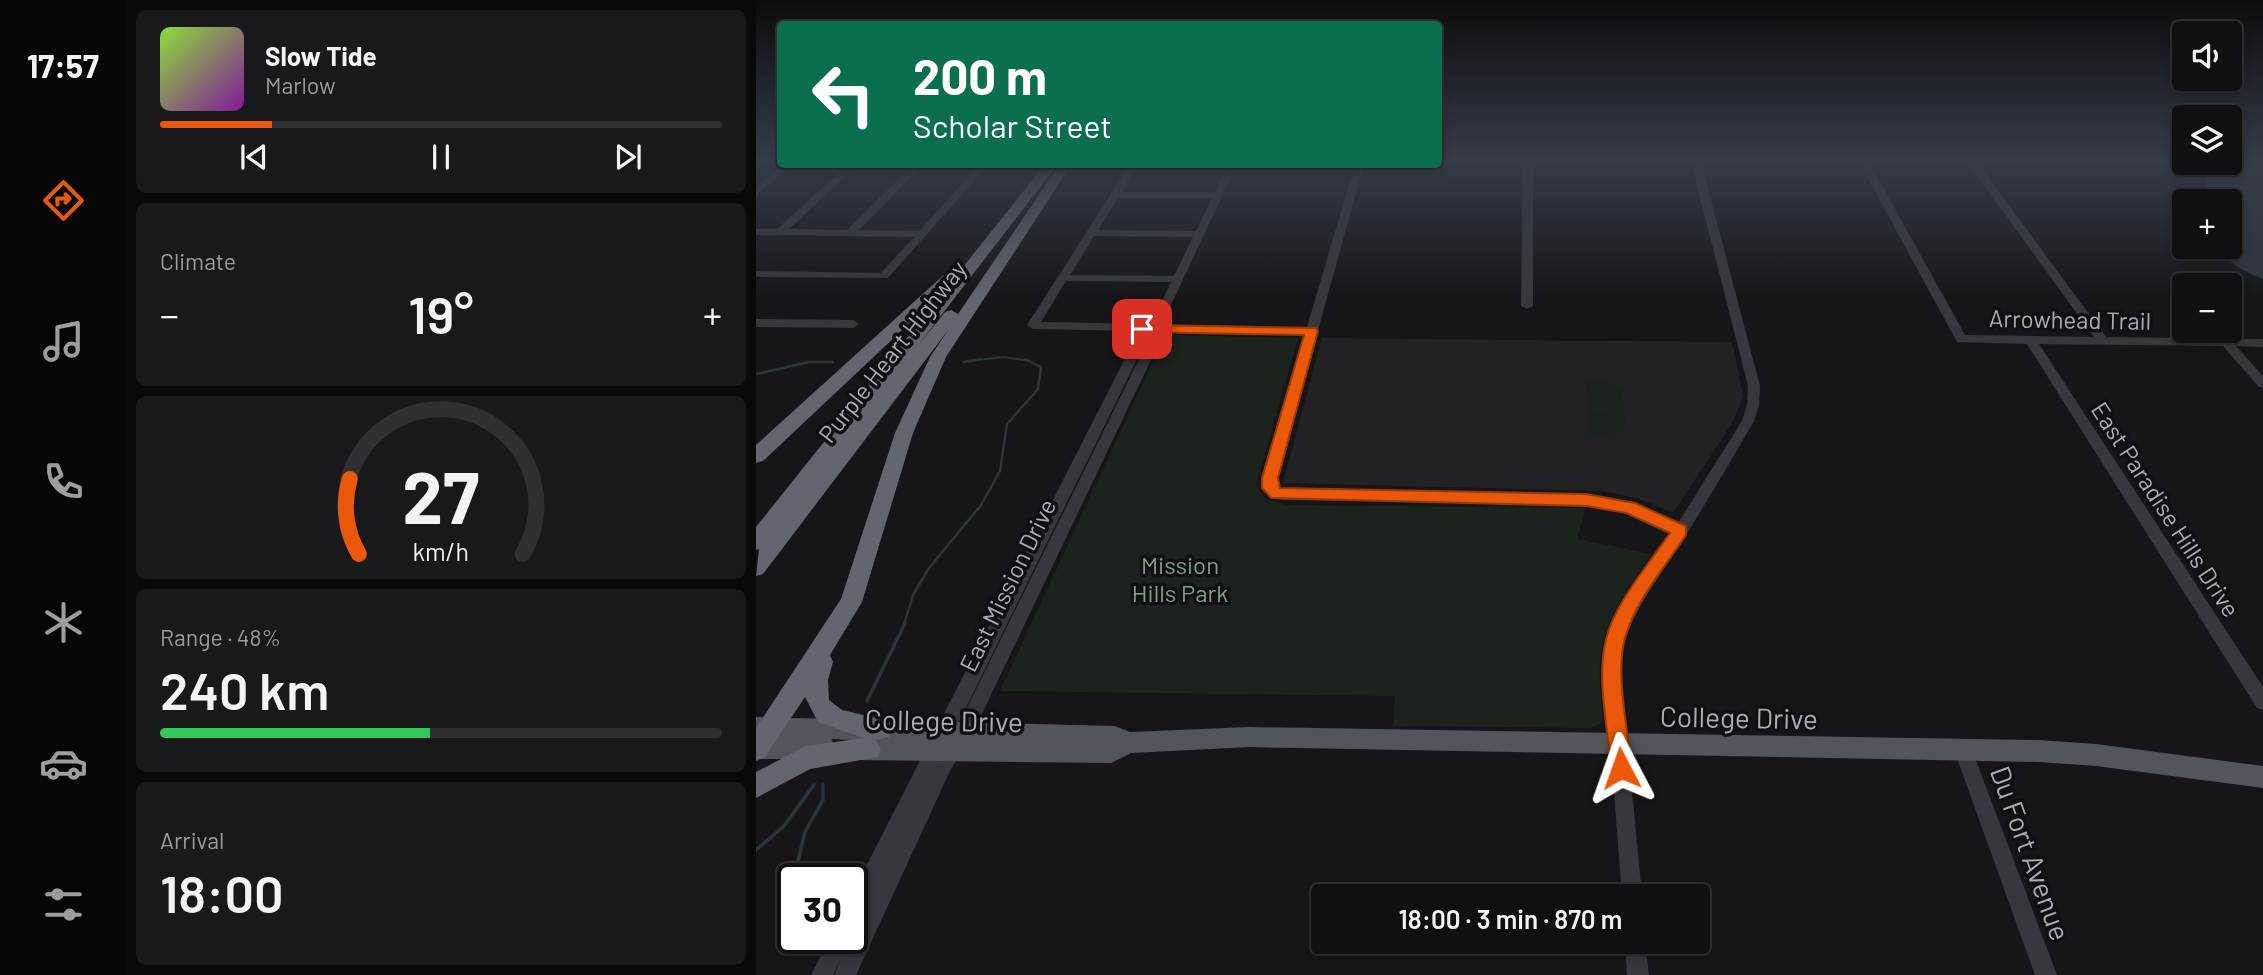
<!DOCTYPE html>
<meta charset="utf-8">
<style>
body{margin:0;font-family:Barlow,sans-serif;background:#19191b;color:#f1f3f6;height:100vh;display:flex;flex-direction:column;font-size:26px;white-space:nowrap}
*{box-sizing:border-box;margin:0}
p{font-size:23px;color:#9c9d9f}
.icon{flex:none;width:38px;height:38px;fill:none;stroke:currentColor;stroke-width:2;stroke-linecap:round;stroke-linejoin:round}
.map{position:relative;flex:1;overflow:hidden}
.side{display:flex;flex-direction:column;gap:10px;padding:10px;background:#09090a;width:630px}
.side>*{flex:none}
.banner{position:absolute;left:21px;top:21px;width:665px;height:147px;border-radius:7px;box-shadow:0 4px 10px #0003,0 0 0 2px #303032;background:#0b6e4f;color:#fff;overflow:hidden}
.controls{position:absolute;left:1416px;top:21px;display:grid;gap:14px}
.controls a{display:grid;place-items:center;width:70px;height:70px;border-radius:7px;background:#101012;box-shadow:0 4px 10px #0003,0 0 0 2px #303032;font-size:35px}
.speed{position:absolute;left:21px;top:863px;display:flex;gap:14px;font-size:35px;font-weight:700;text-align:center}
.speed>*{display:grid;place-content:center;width:91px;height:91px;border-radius:50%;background:#101012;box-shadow:0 4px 10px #0003,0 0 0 2px #303032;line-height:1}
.speed .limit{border:4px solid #111;border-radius:10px;background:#fff;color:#111}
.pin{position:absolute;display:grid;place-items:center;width:60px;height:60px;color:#fff;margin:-30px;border-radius:14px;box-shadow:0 4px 10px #0006}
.me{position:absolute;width:77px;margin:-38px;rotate:356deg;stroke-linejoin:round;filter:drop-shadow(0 0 5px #0008)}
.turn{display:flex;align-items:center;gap:24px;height:147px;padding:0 21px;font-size:32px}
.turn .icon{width:91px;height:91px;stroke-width:2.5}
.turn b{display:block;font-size:49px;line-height:60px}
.big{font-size:52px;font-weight:600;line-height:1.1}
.side .tile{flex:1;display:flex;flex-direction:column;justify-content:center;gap:10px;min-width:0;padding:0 24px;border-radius:10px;background:#19191b}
.side .dial{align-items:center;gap:0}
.dial svg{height:182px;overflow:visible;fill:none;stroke:#303032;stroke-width:7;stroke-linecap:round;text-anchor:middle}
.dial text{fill:#f1f3f6;stroke:none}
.song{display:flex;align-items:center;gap:21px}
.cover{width:84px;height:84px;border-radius:10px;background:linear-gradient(135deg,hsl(90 70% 55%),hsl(290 70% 35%))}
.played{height:7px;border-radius:4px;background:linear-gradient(90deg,#ea580c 20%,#303032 20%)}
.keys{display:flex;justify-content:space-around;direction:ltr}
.heat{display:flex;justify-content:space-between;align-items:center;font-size:38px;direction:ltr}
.charge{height:10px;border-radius:5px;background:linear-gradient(90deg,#34c759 48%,#303032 0)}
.trip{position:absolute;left:555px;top:884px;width:399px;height:70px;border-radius:7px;background:#101012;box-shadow:0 4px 10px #0003,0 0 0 2px #303032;font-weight:600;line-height:70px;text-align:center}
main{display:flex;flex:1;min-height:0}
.dock{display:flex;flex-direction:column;width:126px;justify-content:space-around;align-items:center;background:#060607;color:#9c9d9f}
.dock .icon{width:49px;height:49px}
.dock .selected{color:#ea580c}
.dock b{font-size:32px;color:#f1f3f6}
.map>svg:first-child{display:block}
</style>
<main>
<nav class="dock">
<b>17:57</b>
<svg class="icon selected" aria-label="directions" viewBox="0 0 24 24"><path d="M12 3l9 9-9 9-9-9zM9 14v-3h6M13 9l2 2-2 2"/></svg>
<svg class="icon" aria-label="music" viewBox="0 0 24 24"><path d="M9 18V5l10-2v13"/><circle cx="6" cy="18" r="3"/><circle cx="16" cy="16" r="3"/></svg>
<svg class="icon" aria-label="phone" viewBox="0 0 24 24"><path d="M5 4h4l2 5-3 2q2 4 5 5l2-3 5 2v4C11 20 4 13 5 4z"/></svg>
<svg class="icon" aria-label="climate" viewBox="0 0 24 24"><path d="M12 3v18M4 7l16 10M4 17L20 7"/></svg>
<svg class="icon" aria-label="car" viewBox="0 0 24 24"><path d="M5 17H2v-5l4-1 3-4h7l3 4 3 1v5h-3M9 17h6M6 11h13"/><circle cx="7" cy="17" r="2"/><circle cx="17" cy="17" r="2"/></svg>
<svg class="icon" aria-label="filters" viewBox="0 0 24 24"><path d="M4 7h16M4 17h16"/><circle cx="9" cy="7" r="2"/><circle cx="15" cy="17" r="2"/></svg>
</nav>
<section class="side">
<div class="tile">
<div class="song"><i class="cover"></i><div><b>Slow Tide</b><p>Marlow</p></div></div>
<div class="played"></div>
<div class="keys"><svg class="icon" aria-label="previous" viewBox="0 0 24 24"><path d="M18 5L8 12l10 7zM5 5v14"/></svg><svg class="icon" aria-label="pause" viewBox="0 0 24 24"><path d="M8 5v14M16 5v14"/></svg><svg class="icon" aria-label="next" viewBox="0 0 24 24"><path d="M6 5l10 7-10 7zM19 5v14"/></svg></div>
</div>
<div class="tile"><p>Climate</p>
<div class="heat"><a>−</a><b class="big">19°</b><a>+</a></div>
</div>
<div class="tile dial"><svg viewBox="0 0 100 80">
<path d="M14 69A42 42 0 1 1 86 69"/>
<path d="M14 69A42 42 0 0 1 10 36" stroke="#ea580c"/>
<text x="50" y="56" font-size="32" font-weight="700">27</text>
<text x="50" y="72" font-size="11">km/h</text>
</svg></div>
<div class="tile"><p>Range · 48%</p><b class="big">240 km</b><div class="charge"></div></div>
<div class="tile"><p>Arrival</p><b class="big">18:00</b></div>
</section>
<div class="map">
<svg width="1507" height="975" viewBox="0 0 1507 975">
<rect width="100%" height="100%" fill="#161618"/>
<path fill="#222225" d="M566 338 976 342 987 396 977 422 917 513 884 499 848 491 527 483Z"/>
<g fill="#1c231d">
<path d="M414 335 542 338 500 485 509 499 530 505 830 508 821 539 895 554C876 583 853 612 846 647 841 670 845 696 847 719L844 724 834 728 637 726 639 696 244 691 407 340Z"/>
<path d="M830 382 852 383 865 391 870 418 867 429 848 436H833V412L865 408H832Z"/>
</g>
<path fill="#2c353c" d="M1507 162V279C1490 272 1472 265 1464 247H1474V201H1453L1446 163Z"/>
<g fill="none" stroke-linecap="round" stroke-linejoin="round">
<path stroke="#2c353c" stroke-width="2" d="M213 361 248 357 274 361"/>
<g stroke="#2c353c" stroke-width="2.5">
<path d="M208 362 224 359"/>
<path d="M0 374 53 362H77"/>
<path d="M148 625 157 595 173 568 225 505 244 471 251 424 282 389 285 367 269 359"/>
</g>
<g stroke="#2c353c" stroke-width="3.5">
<path d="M111 701 149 623"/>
<path d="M0 850 27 827 58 785"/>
<path d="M38 878 49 832 67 800V785"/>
<path d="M24 941 37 885"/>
</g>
<g fill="#37383d" fill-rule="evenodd">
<path d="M767 162H777V306L771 309 765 306Z"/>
<path d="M935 162H945L1004 386 1003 405 998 421C975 461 951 501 927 540 902 580 871 615 864 663L886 896H866L848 663C855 612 889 574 916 533L871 512 830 505 527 500 511 495 507 478 549 334 404 331 406 337 222 722 194 771 100 975H78L86 957 77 975H55L74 938H95L94 941 103 924 96 926V894L380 337 387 331 277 329 271 325 374 164H383L366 192H459L472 164H481L406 324 551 327 599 164H608L521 478 523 488 528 490 830 495 873 502 922 523 986 421 991 405 992 386ZM362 198H456L440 231 342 230ZM338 236 437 237 418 276 314 275ZM310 281 415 282 395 324 285 322ZM394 337 210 710 199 730 391 339Z"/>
<path d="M1103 162H1113L1209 335 1338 337 1211 162H1221L1350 337 1507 339V347L1480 346 1507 376V388L1503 387 1467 346 1283 344 1507 687V710L1501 708 1271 344 1201 342Z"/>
<path d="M27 164H37L0 195V187Z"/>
<path d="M93 164H103L33 229 91 230 158 164H168L103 230 163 231 224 164H233L132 278 0 277V271L125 273 158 237 0 235V229H21Z"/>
<path d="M0 319 97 320 103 324 97 328 0 327Z"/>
<path d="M1207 741 1213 744 1216 750 1301 975H1279L1198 750 1201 744Z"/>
<path d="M869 942H889L893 975H871Z"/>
</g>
<path fill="#53555c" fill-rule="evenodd" d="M0 717 359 726 374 732 493 727 1283 740 1340 744 1507 766V788L1340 766 1283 762 493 747 375 753 355 763 101 760 93 757 90 749 93 741 97 740 75 739 81 748 78 756 70 759H0Z"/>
<path fill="#63666e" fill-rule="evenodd" d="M289 164H302L160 348 189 312 195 310 202 314 300 170H308L310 173 190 357 157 433 106 602 74 655 77 662 72 680 73 700 86 710 133 721 136 729 133 737 119 740 125 749 122 757 54 769 0 798V772L50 746 108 738 62 722 49 697 9 757 0 761V728L85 599 139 433 174 357 193 329 7 574 0 576 3 549 0 550V527L191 288 7 461 0 463V445L192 271 203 272Z"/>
</g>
<linearGradient id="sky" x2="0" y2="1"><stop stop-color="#0c0c0d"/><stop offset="0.54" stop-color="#363c48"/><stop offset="1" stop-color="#363c48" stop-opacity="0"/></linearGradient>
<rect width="1507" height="298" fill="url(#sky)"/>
<path fill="#ea580c" stroke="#983908" stroke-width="2" d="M386 325 560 328 562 331 522 478 524 488 830 494 879 503 930 526V535C910 566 879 601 869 638 859 673 872 731 876 768L873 775 865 778 858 775 855 768C852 727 840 679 850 639 858 604 894 562 914 533L870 513 830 506 515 498 506 488V478L548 335 381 332V326Z"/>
<g text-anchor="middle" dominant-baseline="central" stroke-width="7" stroke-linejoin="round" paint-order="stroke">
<g font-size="24" fill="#a8adb8" stroke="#111113">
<text transform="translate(1314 319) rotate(1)">Arrowhead Trail</text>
<text transform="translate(136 351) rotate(-52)">Purple Heart Highway</text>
<text transform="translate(1410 509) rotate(57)">East Paradise Hills Drive</text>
<text transform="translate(251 585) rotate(-64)">East Mission Drive</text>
</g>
<g font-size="24" fill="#7fa381" stroke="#111113">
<text x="424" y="564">Mission<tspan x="424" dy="28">Hills Park</tspan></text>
</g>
<g font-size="28" fill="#a8adb8" stroke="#111113">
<text transform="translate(983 717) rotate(1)">College Drive</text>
<text transform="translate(188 720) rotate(1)">College Drive</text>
<text transform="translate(1275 853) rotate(70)">Du Fort Avenue</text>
</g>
</g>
</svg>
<div class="controls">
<a><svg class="icon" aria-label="sound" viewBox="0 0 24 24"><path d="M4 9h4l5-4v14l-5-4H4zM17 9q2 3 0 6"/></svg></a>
<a><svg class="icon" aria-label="layers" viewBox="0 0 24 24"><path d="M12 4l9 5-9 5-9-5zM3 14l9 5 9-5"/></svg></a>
<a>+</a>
<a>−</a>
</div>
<div class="speed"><div class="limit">30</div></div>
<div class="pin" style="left:386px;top:329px;background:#d93025"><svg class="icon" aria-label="arrive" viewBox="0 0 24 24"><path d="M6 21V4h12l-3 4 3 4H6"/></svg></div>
<svg class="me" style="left:865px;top:768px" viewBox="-20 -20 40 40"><path d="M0-17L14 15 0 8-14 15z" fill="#ea580c" stroke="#fff" stroke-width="4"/></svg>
<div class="trip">18:00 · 3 min · 870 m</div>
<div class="banner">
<div class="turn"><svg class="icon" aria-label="left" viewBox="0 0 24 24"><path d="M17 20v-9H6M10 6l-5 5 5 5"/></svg><div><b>200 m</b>Scholar Street</div></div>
</div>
</div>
</main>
